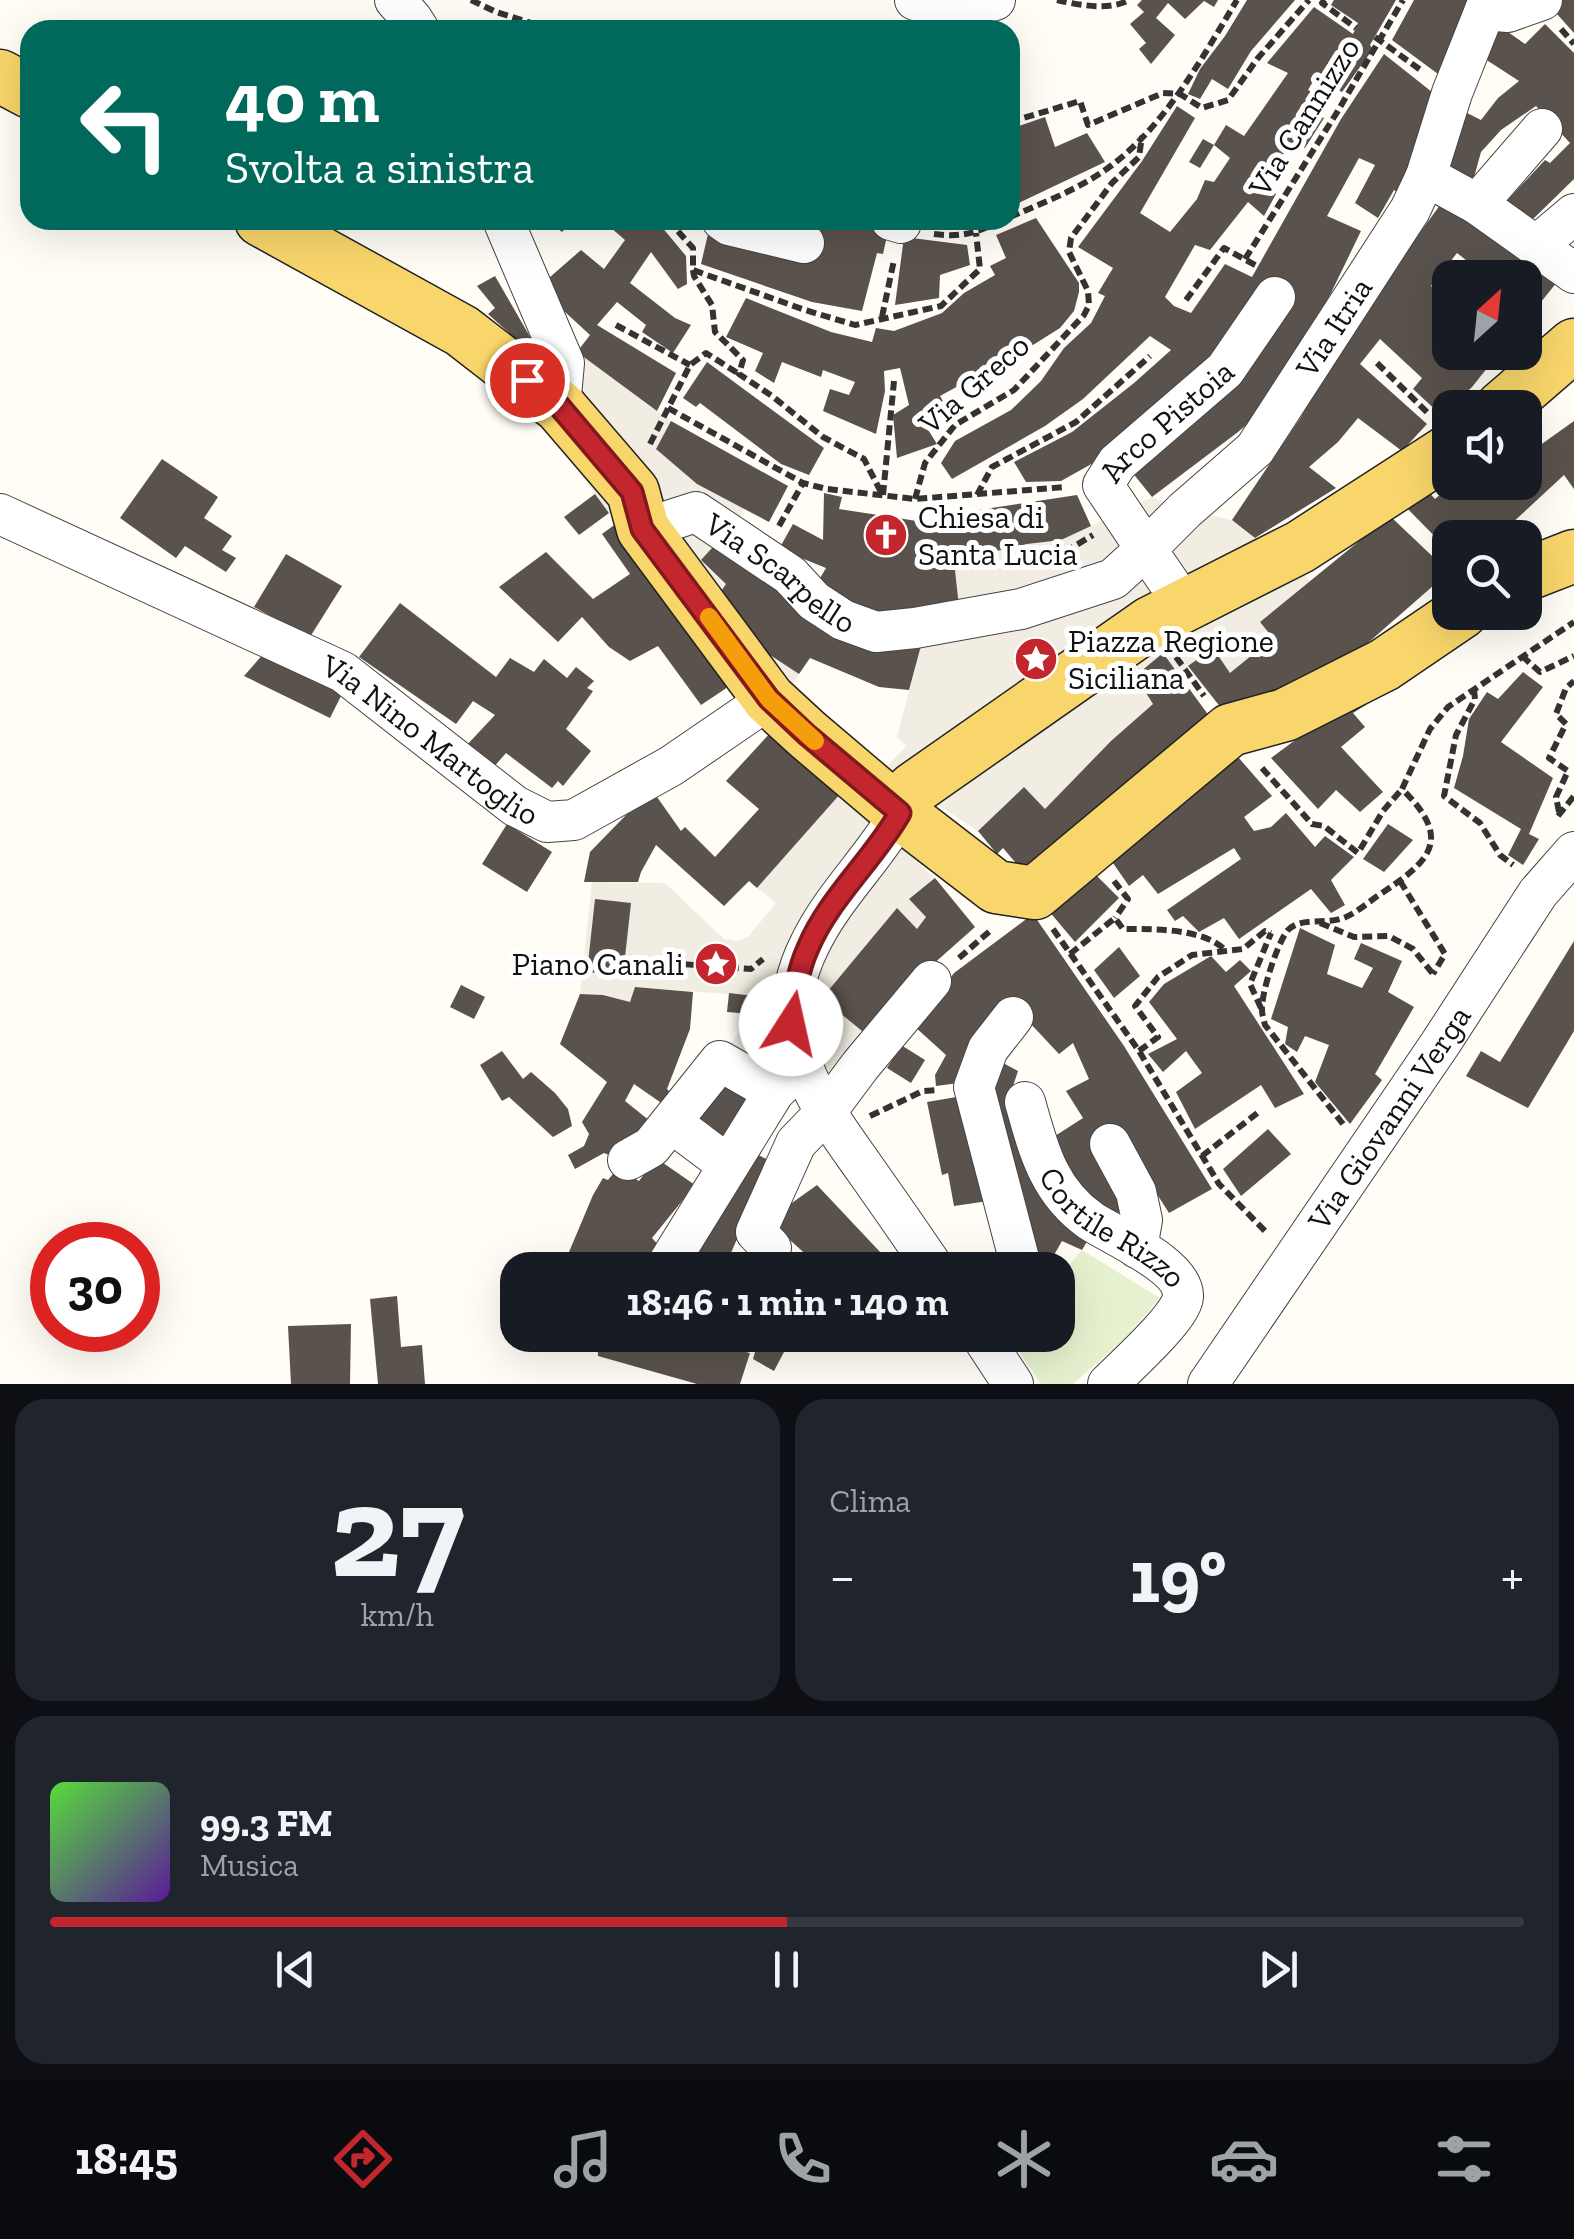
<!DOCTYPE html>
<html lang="it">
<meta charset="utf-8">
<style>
body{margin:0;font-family:"Zilla Slab",serif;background:#20242c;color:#f1f3f6;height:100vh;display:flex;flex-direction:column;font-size:38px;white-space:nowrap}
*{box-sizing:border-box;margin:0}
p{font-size:32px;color:#9ea1a6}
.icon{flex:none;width:55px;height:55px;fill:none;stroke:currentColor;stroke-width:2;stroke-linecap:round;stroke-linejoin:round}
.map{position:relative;height:1384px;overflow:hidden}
.sheet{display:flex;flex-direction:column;gap:15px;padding:15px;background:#0d0f14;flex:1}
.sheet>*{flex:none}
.guide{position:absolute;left:20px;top:20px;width:1000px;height:210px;border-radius:30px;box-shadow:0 10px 40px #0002;background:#00695c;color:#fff;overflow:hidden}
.needle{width:65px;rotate:27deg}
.fabs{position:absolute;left:1432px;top:260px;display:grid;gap:20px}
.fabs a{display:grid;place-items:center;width:110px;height:110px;border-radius:20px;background:#171b24;box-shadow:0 10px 40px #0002;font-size:50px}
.speed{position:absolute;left:30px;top:1222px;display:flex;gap:20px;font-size:50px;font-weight:700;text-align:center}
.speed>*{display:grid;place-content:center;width:130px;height:130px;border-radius:50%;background:#171b24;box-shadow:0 10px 40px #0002;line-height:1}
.speed .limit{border:15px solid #d22;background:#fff;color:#111}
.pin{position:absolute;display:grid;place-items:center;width:85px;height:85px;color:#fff;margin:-42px;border:5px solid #fff;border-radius:50%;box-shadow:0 2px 10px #0007}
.me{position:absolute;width:110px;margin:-55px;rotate:10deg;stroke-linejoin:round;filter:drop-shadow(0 0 8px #0008)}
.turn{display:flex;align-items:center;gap:35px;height:210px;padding:0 40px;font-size:45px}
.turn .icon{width:130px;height:130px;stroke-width:2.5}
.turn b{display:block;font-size:70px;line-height:85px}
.big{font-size:75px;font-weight:700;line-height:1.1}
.sheet .tile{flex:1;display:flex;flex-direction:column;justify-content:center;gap:15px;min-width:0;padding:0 35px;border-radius:30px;background:#20242c}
.sheet .dial{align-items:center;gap:0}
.dial b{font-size:130px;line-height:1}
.song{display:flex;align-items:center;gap:30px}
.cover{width:120px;height:120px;border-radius:15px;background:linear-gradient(135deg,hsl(110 70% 55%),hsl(270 70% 35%))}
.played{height:10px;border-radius:5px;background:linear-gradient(90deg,#c4262e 50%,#363941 50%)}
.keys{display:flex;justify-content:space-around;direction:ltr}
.heat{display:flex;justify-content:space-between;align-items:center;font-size:55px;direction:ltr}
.sheet .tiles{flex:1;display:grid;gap:15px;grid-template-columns:1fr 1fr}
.tile:last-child{grid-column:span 2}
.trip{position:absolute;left:500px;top:1252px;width:575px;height:100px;border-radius:30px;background:#171b24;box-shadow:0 10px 40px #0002;font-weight:700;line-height:100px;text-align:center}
.tabs{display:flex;height:160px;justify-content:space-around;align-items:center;background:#090b0e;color:#9ea1a6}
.tabs .icon{width:70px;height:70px}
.tabs .selected{color:#c4262e}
.tabs b{font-size:45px;color:#f1f3f6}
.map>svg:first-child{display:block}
</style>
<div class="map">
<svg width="1574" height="1384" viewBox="0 0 1574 1384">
<rect width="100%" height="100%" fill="#fffdf5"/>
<path fill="#e6f2cf" d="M1082 1250 1160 1298 1123 1340 1073 1384H1041L1008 1335H1058V1278Z"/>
<g fill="#f1ede2">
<path d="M577 352 671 421 657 448 744 509 732 535 726 584 720 594 767 652 799 674 789 691 647 563 544 426Z"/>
<path d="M1152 497 1185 510 1232 520 1283 556 1310 581 1260 621 1273 638 1230 673 1212 648 1179 674 1163 653 1129 683 1136 692 1143 688 1153 704 1111 741 1045 809 1023 787 978 831 913 789 887 766 906 746 897 737 922 642 954 561 1027 544 1061 540Z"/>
<path d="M841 793 935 878 909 899 926 917 917 929 897 909 822 997 868 1036 815 1105 725 1052 752 1014 754 996 636 987 630 1002 603 995 580 994 592 882 665 883 724 939 736 941 748 937 776 903 757 888Z"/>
</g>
<g fill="#5a524d">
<path d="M1142 0H1218L1214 7 1204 1 1185 19 1168 3 1156 18 1175 35 1151 64 1139 49 1146 43 1130 24 1144 12 1137 5Z"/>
<path d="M1247 0H1295L1251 51 1228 89 1212 79 1200 99 1188 94 1200 69 1225 36Z"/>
<path d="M1334 0H1396L1370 45 1373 49 1342 92 1315 78 1308 90 1319 96 1310 107 1324 118 1305 148 1291 143 1265 181 1276 194 1264 216 1248 202 1210 250 1195 245 1165 297 1174 306 1191 313 1225 264 1252 277 1341 119 1384 54 1437 96 1399 194 1394 190 1378 218 1355 203 1375 165 1359 158 1327 216 1361 231 1331 293 1271 404 1238 432 1152 497 1127 466 1240 335 1095 462 1061 481 1026 482 1014 462 1072 432 1134 383 1171 350 1150 336 1083 399 1045 426 952 479 941 463 955 441 1011 410 1041 381 1064 348 1091 323 1105 296 1098 293 1113 268 1078 247 1142 161 1177 106 1195 118 1140 213 1170 232 1197 199 1205 180 1214 182 1230 158 1214 145 1200 168 1189 162 1203 139 1214 145 1226 125 1244 136 1288 73 1267 63 1314 7 1353 34 1358 23 1331 5Z"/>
<path d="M1414 0H1476L1462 32 1438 74 1392 40Z"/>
<path d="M1559 0H1574V33L1549 5Z"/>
<path d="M1545 24 1574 53V179L1530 222 1503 205 1545 160 1550 163 1570 143 1536 106 1501 130 1481 152 1471 188 1445 176 1465 112 1481 120 1498 98 1519 81 1482 57 1498 25 1525 44Z"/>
<path d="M1045 117 1055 147 1087 133 1105 162 1010 207V129Z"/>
<path d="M1446 197 1561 277 1525 322V278H1489L1457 253 1431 286 1450 300V352H1500L1472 387 1442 416 1413 389 1422 378 1380 339 1360 364 1427 424 1402 451 1358 418 1338 442 1309 467 1336 488 1255 538 1232 520 1301 417 1351 326Z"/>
<path d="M1036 218 1079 283V292L1074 311 1060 328 1033 345 940 396 953 418 927 428 937 444 897 458 893 415 909 405 900 368 884 371 885 391 876 434 823 411 830 389 849 395 855 382 823 370 821 377 782 362 774 383 755 371 763 353 726 337 746 298 831 332 872 342 876 328 894 331 942 313 964 293 995 275 990 266 1006 258 996 235Z"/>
<path d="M548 220H574L562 232Z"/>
<path d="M602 220H656L686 256 687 284 678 289 651 252 630 283 675 318 691 325 673 353 642 332 646 325 617 302 597 325 676 373 657 411 577 352 590 335 564 311 549 278 581 250 604 269 625 240Z"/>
<path d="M823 220H860L889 227 883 254 877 253 862 311 812 302 701 264 708 234 814 259Z"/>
<path d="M916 220H966L949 227H916Z"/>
<path d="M904 237 967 245 970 265 940 275 939 298 895 305Z"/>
<path d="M495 276 533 342 526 348 488 314 495 308 477 286Z"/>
<path d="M707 362 824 448 809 475 781 464 700 403 696 407 683 398Z"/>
<path d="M671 421 788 486 769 522 697 484 656 449Z"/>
<path d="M1574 421V489L1564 475 1496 538H1450V552L1402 503 1424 487 1435 499 1455 482H1525V456Z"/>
<path d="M162 459 218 497 204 518 232 536 222 550 236 558 226 572 185 546 176 558 120 518Z"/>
<path d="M824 493 842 497 839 509 917 521V527H941L939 516 1077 495 1091 526 1061 540 1027 544 954 561 959 607 874 618 813 590 826 568 779 549 793 524 823 540Z"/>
<path d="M595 494 609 513 579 535 564 517Z"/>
<path d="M1390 516 1449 572 1346 662 1225 713 1188 666 1213 648 1230 673 1273 638 1260 622Z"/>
<path d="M617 523 731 685 701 705 658 646 630 661 609 647 582 617 558 642 499 587 546 552 593 599 630 574 602 534Z"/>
<path d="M722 537 922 642 909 690 879 687 810 658 799 674 767 653 720 593 726 584 701 560Z"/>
<path d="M286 554 342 586 310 637 254 607Z"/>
<path d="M400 603 496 677 510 658 534 672 544 659 567 678 576 667 594 681 587 688 593 691 566 729 591 751 563 786 558 781 552 788 506 753 492 769 465 747 495 715 473 701 456 724 359 657Z"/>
<path d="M265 652 343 692 330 718 244 676Z"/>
<path d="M1163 653 1215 724 1026 875 1003 848 997 854 978 831 1024 787 1045 809 1111 741 1153 704 1143 688 1136 693 1128 682Z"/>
<path d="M1523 672 1543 687 1501 742 1553 778 1529 834 1539 839 1523 865 1508 855 1521 829 1454 788 1463 756 1469 719 1487 692 1498 699Z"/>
<path d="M1383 694 1353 713 1365 727 1341 747 1383 792 1360 812 1336 790 1318 809 1271 758 1344 704Z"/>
<path d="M772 731 841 793 757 888 749 881 724 906 656 845 641 872 638 882H584L590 852 627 814 657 797 681 831 685 827 715 857 759 809 726 781Z"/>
<path d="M1231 749 1272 796 1244 817 1254 831 1271 827 1286 813 1315 847 1325 836 1354 857 1331 880 1345 905 1331 913 1311 889 1239 939 1224 918 1199 932 1183 916 1175 921 1167 910 1241 859 1234 848 1158 894 1143 875 1129 886 1106 853Z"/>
<path d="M507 824 552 852 527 892 482 864Z"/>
<path d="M1388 824 1413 840 1384 872 1363 859Z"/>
<path d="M1092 871 1119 898 1075 942 1048 910Z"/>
<path d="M935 878 975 927 922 974 868 1036 822 998 897 908 917 929 926 917 909 899Z"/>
<path d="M595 899 631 903 623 975 587 972Z"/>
<path d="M1033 914 1124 1046 1212 1189 1169 1213 1113 1125 1128 1204 1109 1221 1044 1143 1083 1118 1066 1091 1089 1079 1073 1043 1059 1054 1013 1005 966 1082 936 1086 935 1075 946 1055 914 1026 954 973Z"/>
<path d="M1300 928 1335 945 1327 974 1362 988 1373 968 1354 959 1361 943 1402 961 1388 992 1414 1007 1375 1074 1382 1080 1350 1124 1315 1082 1329 1045 1305 1036 1297 1052 1285 1044 1288 1027 1271 1019Z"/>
<path d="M1574 941V1031L1528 1108 1466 1076 1481 1051 1500 1062Z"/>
<path d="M1119 947 1140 976 1114 998 1094 970Z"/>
<path d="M1211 956 1226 972 1240 960 1251 971 1234 986 1304 1094 1275 1108 1261 1085 1195 1129 1176 1092 1202 1073 1186 1051 1163 1072 1148 1054 1177 1039 1149 1002 1164 984Z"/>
<path d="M461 985 485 997 474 1019 450 1007Z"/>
<path d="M635 987 693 992 690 1029 667 1089 677 1099 670 1109 634 1084 625 1101 660 1129 614 1157 604 1153 575 1169 568 1155 584 1146 589 1134 582 1122 607 1082 560 1044 580 994 603 995 630 1002Z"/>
<path d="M729 993 754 996 752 1014 727 1012Z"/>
<path d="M901 1045 925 1060 911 1083 887 1068Z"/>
<path d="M502 1051 523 1079 531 1072 555 1093 568 1109 572 1126 553 1137 509 1097 502 1101 480 1065Z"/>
<path d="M994 1058 1018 1071 1013 1086 1018 1100 1092 1233 1082 1250 1062 1241 1046 1269 1029 1261 981 1085Z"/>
<path d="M720 1078 755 1102 726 1143 708 1134 711 1126 692 1113Z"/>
<path d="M968 1095 995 1200 954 1206 948 1173 942 1175 927 1102Z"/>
<path d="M1268 1129 1291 1154 1241 1196 1223 1169Z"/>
<path d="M747 1150 771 1161 730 1255 726 1270H685Z"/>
<path d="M656 1158 695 1185 652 1238 661 1248 647 1270H608L594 1258 587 1264 569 1252 593 1195 603 1178 608 1180 618 1168 639 1181Z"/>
<path d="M817 1185 897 1270H823L768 1220Z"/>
<path d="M397 1296 401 1347 422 1345 425 1384H378L370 1299Z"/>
<path d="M351 1324 350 1384H291L288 1326Z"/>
<path d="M597 1335H675L750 1353 740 1384H697L598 1356Z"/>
<path d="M760 1335H793L774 1371 753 1359Z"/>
</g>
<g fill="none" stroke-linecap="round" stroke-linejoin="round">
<g stroke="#444" stroke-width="42">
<g id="minor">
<path d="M395 0 412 19 419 30"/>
<path d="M915 0C943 7 968 10 995 0"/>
<path d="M1485 10 1508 12 1542 0"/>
<path d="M1426 176 1477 204 1574 273"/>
<path d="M1477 204 1542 129"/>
<path d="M503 220 564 363 560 407"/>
<path d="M722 220 729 225 804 243"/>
<path d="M891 220 901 223"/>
<path d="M1536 246 1574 214"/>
<path id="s1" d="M0 514 343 672 515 806 547 822 574 820 671 766 769 699"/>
<path id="s2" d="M643 529 696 512 790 575 814 601 843 620 876 632 915 628 1021 609 1113 579 1146 549 1103 485 1117 463 1225 370 1275 297"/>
<path id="s3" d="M1185 606 1146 549 1185 510 1255 449 1410 210 1426 176 1452 93 1489 0"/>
<path d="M900 813C873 860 832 897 809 946 798 968 788 1003 792 1028 801 1083 834 1125 865 1169 889 1203 912 1236 935 1270"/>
<path d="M1013 1017 988 1049 974 1087 1022 1270"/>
<path id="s4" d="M1025 1102C1038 1148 1048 1191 1091 1221 1114 1236 1185 1266 1183 1297 1182 1316 1124 1368 1108 1384"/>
<path d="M672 1123 728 1165"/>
<path d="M1110 1144 1136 1192 1142 1220 1137 1248"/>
<path d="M628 1160 651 1147 720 1061 774 1092"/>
<path d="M664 1270 774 1092 801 1065"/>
<path d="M762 1270 771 1248 756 1232 796 1143 825 1113 860 1066 931 981"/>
<path d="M981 1335 1013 1384"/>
<path id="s5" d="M1208 1384 1440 1044 1538 893 1574 852"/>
</g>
</g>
<g stroke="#222" stroke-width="55">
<g id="major">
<path d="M0 76 30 92"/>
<path d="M261 220 462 331 560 407 633 492 643 529 769 699 807 734 900 813 996 887 1035 893 1230 730 1285 715 1384 665 1462 612"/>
<path d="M1501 408 1574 345"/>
<path d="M1525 575 1574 556"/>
<path d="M900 813 913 789 1150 623 1300 547 1450 450"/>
</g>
</g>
<g stroke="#333" stroke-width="6" stroke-dasharray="10 5" stroke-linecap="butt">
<path d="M471 0 496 12 553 30"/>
<path d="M1057 0C1079 5 1109 11 1129 0"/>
<path d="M1325 0 1322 3 1356 28"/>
<path d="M1561 29 1574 44"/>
<path d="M1375 37 1422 71"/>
<path d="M1010 122 1080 101 1088 125 1163 93 1180 94 1202 108 1228 100 1258 58 1309 0"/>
<path d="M1010 217C1045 202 1082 188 1112 165 1167 123 1202 58 1237 0"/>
<path d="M668 220 693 248V270L805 310 855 325 941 306 980 269 976 233"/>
<path d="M934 234C964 238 977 232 1004 220"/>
<path d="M1245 259 1336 114 1403 0"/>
<path d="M693 270 694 276 712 305 715 332 743 360 739 374 772 396 823 437 864 459 883 496"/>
<path d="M1186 300 1224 248 1257 266"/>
<path d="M882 317 894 260"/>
<path d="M616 325 690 365"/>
<path d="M1377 363 1430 415"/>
<path d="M668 408 803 483 827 489 915 499 1066 487"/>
<path d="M650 444 690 365 706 353 739 374"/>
<path d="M883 495 894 381"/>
<path d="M977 495 992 467 1076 422 1150 356"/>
<path d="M915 499 925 463 955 425 1014 390 1084 315 1089 305 1088 291 1069 252 1071 238 1112 183 1139 157 1142 136"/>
<path d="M779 526 803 483"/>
<path d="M1068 554V550L1093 535"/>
<path d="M1522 656 1540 672 1574 656"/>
<path d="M1176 657 1204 696"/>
<path d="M1474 689 1475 699 1456 735 1444 796 1480 823 1500 855 1513 865"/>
<path d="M1262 768 1312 824 1324 826 1358 853 1383 811 1402 789"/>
<path d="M1559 812 1556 797 1568 771 1549 758 1566 724 1556 714 1566 688 1574 681"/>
<path d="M1558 816 1574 796"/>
<path d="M1114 881 1128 899 1115 918"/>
<path d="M1400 881 1445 954 1433 974"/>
<path d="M1320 923 1354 937 1389 936 1413 949 1433 974"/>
<path d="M1053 929 1139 1051 1219 1184 1267 1233"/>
<path d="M1070 954 1115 918 1123 929C1153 929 1203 928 1225 950"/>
<path d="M959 958 991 930"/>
<path d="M654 962 751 969 763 959"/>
<path d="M1261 1008 1250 984 1271 933"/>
<path d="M1139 1051 1158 1037 1135 1006 1158 977 1192 955 1243 949 1265 931 1271 933"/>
<path d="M870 1116 923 1091 937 1090"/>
<path d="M1343 1124 1265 1025C1264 1020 1262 1015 1262 1010 1261 994 1277 943 1288 930 1301 917 1323 924 1340 919 1353 916 1367 903 1379 895 1430 861 1454 840 1402 789L1430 729 1448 707 1574 622"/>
<path d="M1202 1156 1260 1111"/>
</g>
<use href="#minor" stroke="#fff" stroke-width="40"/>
<use href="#major" stroke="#f9d66b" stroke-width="52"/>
</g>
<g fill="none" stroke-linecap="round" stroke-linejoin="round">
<g stroke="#7f191e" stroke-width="25">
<path id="route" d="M527 380 560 407 632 492 642 529 769 699 806 734 900 813C873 860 829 898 808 948 797 972 794 998 791 1024"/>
</g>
<use href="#route" stroke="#c4262e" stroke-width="18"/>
<path stroke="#f59e0b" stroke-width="18" d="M709 617 769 699 815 741"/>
</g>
<defs>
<g id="church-disc" transform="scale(2.25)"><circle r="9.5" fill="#c4262e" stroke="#fff"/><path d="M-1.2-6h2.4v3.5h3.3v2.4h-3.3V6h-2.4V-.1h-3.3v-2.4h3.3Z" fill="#fff"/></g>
<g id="sight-disc" transform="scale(2.25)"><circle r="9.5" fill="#c4262e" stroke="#fff"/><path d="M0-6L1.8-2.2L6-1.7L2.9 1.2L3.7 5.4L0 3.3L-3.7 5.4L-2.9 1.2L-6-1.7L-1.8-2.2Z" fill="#fff"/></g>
</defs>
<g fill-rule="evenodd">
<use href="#church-disc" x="886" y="535"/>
<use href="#sight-disc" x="1036" y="659"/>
<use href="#sight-disc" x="716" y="964"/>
</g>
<g text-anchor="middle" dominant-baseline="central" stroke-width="10" stroke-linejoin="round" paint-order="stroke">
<g font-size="32" fill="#111" stroke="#fff">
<text transform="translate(1304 117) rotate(-58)">Via Cannizzo</text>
<text stroke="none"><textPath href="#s3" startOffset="362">Via Itria</textPath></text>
<text transform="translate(974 384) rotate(-41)">Via Greco</text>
<text stroke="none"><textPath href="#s2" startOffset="730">Arco Pistoia</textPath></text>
<text stroke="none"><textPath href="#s2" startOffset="160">Via Scarpello</textPath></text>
<text stroke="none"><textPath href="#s1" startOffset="488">Via Nino Martoglio</textPath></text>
<text stroke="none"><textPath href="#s5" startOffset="322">Via Giovanni Verga</textPath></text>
<text stroke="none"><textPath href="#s4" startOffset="160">Cortile Rizzo</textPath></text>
</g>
<g font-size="32" fill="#111" stroke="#fff" text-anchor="start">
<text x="918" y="517">Chiesa di<tspan x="918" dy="37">Santa Lucia</tspan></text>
<text x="1068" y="641">Piazza Regione<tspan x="1068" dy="37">Siciliana</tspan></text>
<text x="684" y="964" text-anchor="end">Piano Canali</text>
</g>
</g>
</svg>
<div class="fabs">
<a><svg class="needle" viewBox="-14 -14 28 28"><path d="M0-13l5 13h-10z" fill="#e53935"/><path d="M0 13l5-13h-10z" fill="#9ea1a6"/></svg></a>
<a><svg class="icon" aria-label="sound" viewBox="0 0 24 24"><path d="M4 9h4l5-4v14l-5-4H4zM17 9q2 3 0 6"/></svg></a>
<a><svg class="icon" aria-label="search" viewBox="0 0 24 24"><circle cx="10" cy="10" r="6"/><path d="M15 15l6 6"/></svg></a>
</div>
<div class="speed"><div class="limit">30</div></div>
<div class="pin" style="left:527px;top:380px;background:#d93025"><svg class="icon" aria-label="arrive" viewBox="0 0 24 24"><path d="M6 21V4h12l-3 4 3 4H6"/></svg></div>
<svg class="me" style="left:791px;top:1024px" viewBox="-20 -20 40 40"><circle r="19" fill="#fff"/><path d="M0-13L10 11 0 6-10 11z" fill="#c4262e"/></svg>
<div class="trip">18:46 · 1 min · 140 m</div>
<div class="guide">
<div class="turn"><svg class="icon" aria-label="left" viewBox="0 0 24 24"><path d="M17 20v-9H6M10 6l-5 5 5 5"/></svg><div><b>40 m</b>Svolta a sinistra</div></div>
</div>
</div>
<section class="sheet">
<div class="tiles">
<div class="tile dial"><b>27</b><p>km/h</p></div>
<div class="tile"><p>Clima</p>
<div class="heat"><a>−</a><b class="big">19°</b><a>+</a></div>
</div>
<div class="tile">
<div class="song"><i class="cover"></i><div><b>99.3 FM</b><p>Musica</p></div></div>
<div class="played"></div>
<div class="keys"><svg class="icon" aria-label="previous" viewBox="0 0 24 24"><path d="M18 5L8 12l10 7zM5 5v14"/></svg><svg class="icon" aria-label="pause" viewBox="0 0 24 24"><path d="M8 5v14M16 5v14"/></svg><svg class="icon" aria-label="next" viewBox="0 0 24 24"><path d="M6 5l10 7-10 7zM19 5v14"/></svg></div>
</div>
</div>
</section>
<nav class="tabs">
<b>18:45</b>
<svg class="icon selected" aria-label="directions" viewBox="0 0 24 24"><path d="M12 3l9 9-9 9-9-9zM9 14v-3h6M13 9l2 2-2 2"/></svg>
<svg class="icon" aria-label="music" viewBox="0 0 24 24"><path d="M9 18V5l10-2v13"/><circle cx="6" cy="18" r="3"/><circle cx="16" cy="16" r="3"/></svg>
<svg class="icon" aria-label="phone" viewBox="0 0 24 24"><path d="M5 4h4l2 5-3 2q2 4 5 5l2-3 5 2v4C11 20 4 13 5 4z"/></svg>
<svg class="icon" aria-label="climate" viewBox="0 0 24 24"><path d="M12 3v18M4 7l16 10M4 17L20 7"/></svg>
<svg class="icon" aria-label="car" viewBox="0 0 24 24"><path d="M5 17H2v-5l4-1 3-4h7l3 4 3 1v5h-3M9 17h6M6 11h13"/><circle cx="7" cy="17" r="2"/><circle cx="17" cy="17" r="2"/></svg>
<svg class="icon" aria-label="filters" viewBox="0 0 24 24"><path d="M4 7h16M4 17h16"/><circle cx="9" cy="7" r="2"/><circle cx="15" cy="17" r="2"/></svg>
</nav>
